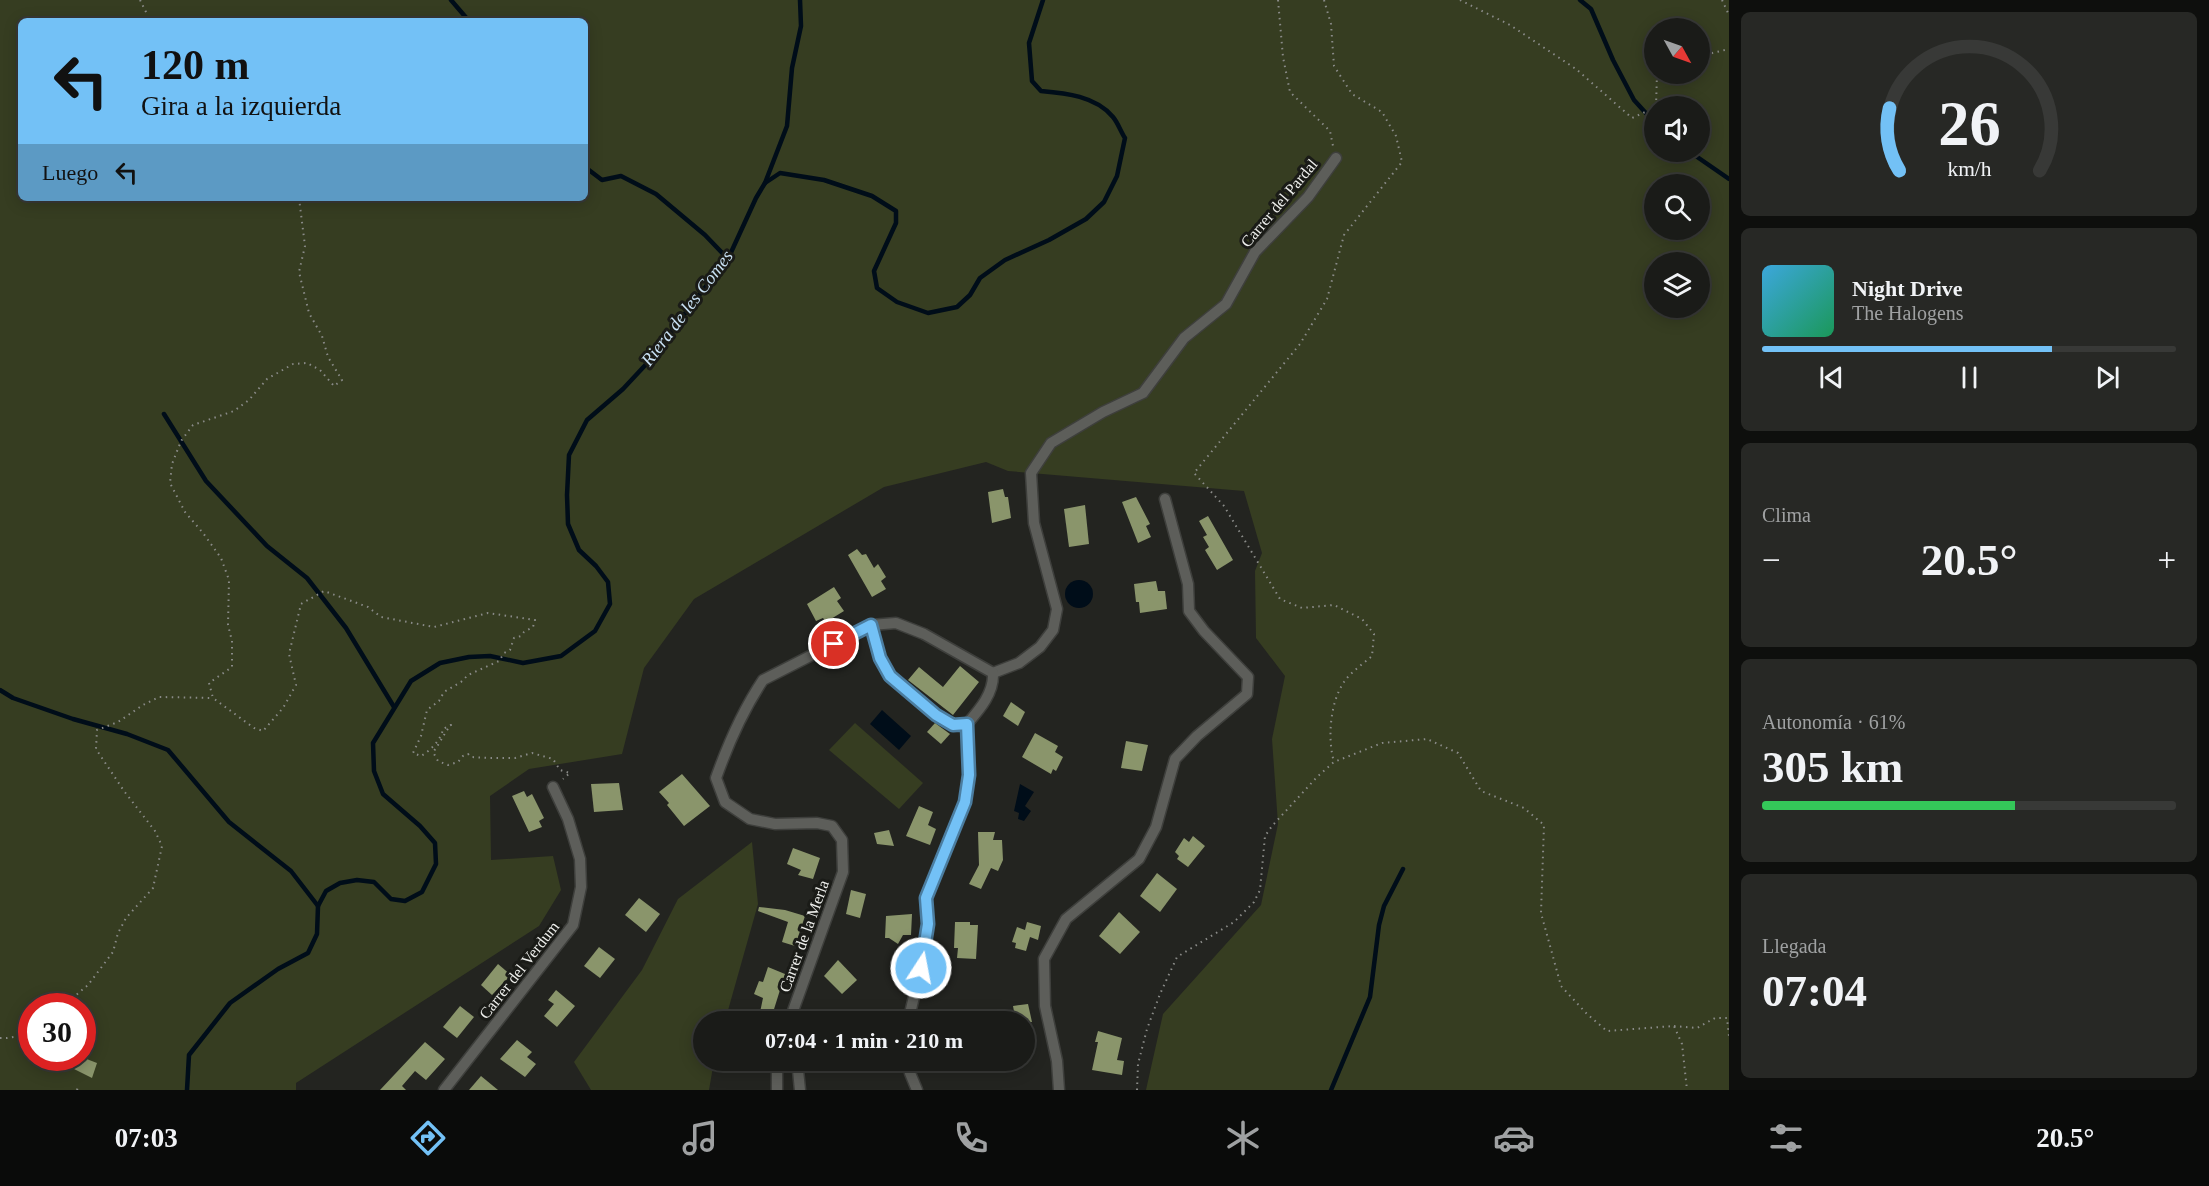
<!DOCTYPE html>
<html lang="es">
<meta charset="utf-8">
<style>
body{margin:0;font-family:Georgia,serif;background:#272825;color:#f1f3f6;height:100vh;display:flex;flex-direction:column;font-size:22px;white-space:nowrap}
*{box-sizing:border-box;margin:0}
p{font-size:20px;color:#9fa1a2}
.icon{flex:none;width:33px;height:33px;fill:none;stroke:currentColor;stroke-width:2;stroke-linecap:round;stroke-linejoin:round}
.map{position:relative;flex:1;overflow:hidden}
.details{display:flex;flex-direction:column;gap:12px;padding:12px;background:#0e0f0d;width:480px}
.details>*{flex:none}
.hud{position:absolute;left:18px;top:18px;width:570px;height:183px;border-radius:9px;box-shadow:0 3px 15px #0003,0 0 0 2px #383937;background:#73c1f6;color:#111;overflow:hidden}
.needle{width:39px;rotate:130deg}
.tools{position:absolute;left:1644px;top:18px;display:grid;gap:12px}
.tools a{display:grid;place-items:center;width:66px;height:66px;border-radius:50%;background:#1a1b18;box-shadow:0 3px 15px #0003,0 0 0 2px #383937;font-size:30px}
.speed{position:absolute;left:18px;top:993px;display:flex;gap:12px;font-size:30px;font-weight:700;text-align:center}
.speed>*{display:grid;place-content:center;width:78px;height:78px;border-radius:50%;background:#1a1b18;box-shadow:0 3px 15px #0003,0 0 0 2px #383937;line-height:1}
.speed .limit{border:9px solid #d22;background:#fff;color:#111}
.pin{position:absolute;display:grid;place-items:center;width:51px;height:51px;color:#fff;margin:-26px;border:3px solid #fff;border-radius:50%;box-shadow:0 2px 6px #0007}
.me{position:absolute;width:66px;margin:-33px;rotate:11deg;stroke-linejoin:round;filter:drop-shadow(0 0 4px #0008)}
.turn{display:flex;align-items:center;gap:21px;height:126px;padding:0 24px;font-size:27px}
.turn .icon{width:78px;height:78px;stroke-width:2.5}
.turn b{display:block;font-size:42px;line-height:51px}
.then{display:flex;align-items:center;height:57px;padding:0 24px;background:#0003;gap:12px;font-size:22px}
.big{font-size:45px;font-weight:600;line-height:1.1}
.details .tile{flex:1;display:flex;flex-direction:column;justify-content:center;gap:9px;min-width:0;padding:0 21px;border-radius:9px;background:#272825}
.details .dial{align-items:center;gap:0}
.dial svg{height:156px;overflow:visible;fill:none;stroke:#383937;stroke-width:7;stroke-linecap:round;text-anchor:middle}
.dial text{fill:#f1f3f6;stroke:none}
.song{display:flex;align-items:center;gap:18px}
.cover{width:72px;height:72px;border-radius:9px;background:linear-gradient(135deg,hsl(200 70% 55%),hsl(150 70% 35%))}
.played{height:6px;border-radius:3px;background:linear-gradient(90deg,#73c1f6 70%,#383937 70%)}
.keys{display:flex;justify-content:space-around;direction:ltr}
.heat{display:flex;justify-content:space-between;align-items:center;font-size:33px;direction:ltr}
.charge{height:9px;border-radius:4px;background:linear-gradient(90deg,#34c759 61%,#383937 0)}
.trip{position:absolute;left:693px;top:1011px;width:342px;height:60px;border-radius:30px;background:#1a1b18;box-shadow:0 3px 15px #0003,0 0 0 2px #383937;font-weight:600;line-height:60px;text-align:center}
.tabs{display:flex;height:96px;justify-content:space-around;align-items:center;background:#0a0b0a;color:#9fa1a2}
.tabs .icon{width:42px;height:42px}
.tabs .current{color:#73c1f6}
.tabs b{font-size:27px;color:#f1f3f6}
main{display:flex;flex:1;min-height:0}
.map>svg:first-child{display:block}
</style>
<main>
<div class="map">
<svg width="1729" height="1090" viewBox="0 0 1729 1090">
<rect width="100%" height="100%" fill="#232420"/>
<g fill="#363d21" fill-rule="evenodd">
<path d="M0 0H1729V1090H1146L1163 1014 1261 905 1278 824 1272 739 1285 676 1256 638 1255 571 1262 553 1244 491 1008 471 986 462 884 487 694 599 644 668 622 754 529 769 490 796 491 860 553 856 561 890 539 926 296 1083V1090H0ZM21 21H585V198H21ZM1654 28H1700V74H1654ZM1654 106H1700V152H1654ZM1654 184H1700V230H1654ZM1654 262H1700V308H1654ZM32 1006H82V1058H32Z"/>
<path d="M855 723 923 783 899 809 829 750Z"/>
<path d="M752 842 758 904 725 1021 704 1022V1060L714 1061 709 1090H591L574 1062 642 970 678 899Z"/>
</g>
<g fill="#000d19">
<circle cx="1079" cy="594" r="14"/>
<path d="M882 710 911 736 899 750 870 724Z"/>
<path d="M1020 784 1034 792 1025 806 1031 811 1024 821 1018 819 1019 813 1014 811Z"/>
</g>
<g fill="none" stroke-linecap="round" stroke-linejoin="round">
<g stroke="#000d19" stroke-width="4.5">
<path d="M451 0 469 21"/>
<path d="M1580 0 1591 9 1613 60 1634 100 1654 122"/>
<path d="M1690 152 1729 179"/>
<path d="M585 167 602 180 621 176 656 194 705 235 728 259"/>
<path d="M765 183 787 126 792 68 801 26 800 0"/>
<path d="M164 414 206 481 267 546 307 578 346 628 394 707"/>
<path d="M0 690 13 698 73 719 127 734 168 750 229 822 291 871 318 906"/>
<path d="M187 1090 189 1055 230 1003 278 969 308 953 317 934 318 906 326 891 340 883 357 880 374 882 391 899 405 901 422 892 436 864 435 843 420 826 383 794 374 771 373 743 411 681 440 663 469 657 490 656 523 663 561 656 595 631 610 604 608 582 596 566 579 550 568 524 567 495 569 455 587 420 623 389 651 359 695 300 728 259 756 198 765 183 780 173 824 180 872 196 896 211V223L874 271 877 288 897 302 928 313 957 307 970 295 980 278 1005 260 1049 240 1086 219 1104 202 1117 176 1125 138C1121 132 1118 123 1113 117 1096 96 1065 93 1041 91L1032 81 1029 43 1043 0"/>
<path d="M1331 1090 1370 997 1379 925 1384 906 1403 869"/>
</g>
</g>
<g fill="#8a956b">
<path d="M1003 489 1005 497H1008L1011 518 992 523 988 492Z"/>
<path d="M1136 497 1150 524 1146 526 1151 537 1138 543 1122 502Z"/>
<path d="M1085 505 1089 544 1069 547 1064 509Z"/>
<path d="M1208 516 1233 560 1217 570 1205 550 1209 547 1203 537 1207 535 1199 521Z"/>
<path d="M857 549 862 555 866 554 874 568 878 564 886 577 881 581 886 589 872 597 848 555Z"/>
<path d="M1156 581 1158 591H1165L1167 609 1140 613 1139 602H1136L1134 584Z"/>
<path d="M834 587 841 598 837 601 844 611 826 622 823 618 816 621 807 604Z"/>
<path d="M960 666 979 682 953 715 908 680 919 667 943 687Z"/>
<path d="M1011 702 1025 712 1018 726 1003 716Z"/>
<path d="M935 723 950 734 941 744 927 732Z"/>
<path d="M1035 733 1058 746 1055 752 1063 757 1056 771 1053 769 1051 774 1022 757Z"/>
<path d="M1126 741 1148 745 1142 771 1121 768Z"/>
<path d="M682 774 710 806 684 826 667 805 669 803 659 792Z"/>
<path d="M619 783 623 810 594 812 591 784Z"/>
<path d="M524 791 527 797 532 794 544 818 539 821 542 827 529 832 512 796Z"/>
<path d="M919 806 933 812 928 825 936 829 930 845 906 836Z"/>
<path d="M889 830 894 846 877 844 874 833Z"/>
<path d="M978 832H995L993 840H1002L1003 860 998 871 991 868 981 889 969 884 979 865Z"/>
<path d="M1193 836 1205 846 1188 867 1177 859 1179 856 1175 852 1184 838 1189 842Z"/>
<path d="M793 848 820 858 813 879 798 875 801 870 787 864Z"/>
<path d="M1157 873 1177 889 1160 912 1140 896Z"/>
<path d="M851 890 866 894 860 918 846 914Z"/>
<path d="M639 898 660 914 646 932 625 915Z"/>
<path d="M759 907 785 910 805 916 795 946 782 942 788 922 758 911Z"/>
<path d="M1119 912 1140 932 1120 954 1099 936Z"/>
<path d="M912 914 911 935H903L898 944 889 938H885L886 916Z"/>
<path d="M955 922H970V925H978L976 959 957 958 958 948H954Z"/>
<path d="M1027 922 1041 926 1038 940 1030 937 1026 951 1015 948 1016 943 1012 942 1017 927 1025 930Z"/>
<path d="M599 947 615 959 600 978 584 966Z"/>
<path d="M838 960 857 980 842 994 824 976Z"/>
<path d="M498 964 511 975 492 995 481 985Z"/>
<path d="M768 967 785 974 770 1022H758L763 998 754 994 759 981 763 982Z"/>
<path d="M556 990 575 1006 557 1027 544 1016 554 1004 548 1000Z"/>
<path d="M1028 1004 1032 1022H1016L1013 1006Z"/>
<path d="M460 1006 474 1017 457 1038 443 1027Z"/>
<path d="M1098 1031 1122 1038 1117 1060 1124 1061 1122 1075 1092 1070 1098 1042H1095Z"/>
<path d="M517 1040 532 1052 527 1057 536 1064 525 1077 500 1059Z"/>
<path d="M425 1042 445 1059 426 1080 415 1071 402 1086 406 1090H380Z"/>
<path d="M73 1058H84L97 1063 92 1078 70 1067Z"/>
<path d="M481 1076 498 1090H469Z"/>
</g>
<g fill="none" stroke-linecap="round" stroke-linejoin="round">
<g stroke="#3e3f3c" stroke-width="13">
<g id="street">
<path d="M871 625 880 658 890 676 936 715 953 725 967 724"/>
<path d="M993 673 1019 663 1040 647 1053 630 1057 609 1034 523 1031 473 1051 443 1103 412 1143 393 1184 338 1226 304 1255 252 1308 197 1336 158"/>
<path d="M789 1022 843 872 842 840 832 826 817 823 775 824 750 819 725 802 716 778C728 744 743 710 763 680L871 625 896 623 924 634 993 673"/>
<path d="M908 1022 925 950 928 923 926 898 965 802 969 775 967 724C980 709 994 693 993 673"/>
<path d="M777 1060V1090"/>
<path d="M797 1060 800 1090"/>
<path d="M909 1060 910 1073 917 1090"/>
<path d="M444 1090 573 925 581 887 580 859 568 819 553 787"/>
<path d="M1059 1090 1057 1061 1045 1006 1044 959 1066 919 1139 859 1156 827 1175 759 1197 736 1247 694 1248 677 1204 631 1189 611 1188 584 1165 499"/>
</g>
</g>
<g stroke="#8a8b88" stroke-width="2" stroke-dasharray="1.5 4.5" stroke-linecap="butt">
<path d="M140 0 146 12 149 21"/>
<path d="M1278 0 1283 57 1290 92 1330 131 1333 146"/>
<path d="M1324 0 1331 24 1334 66 1352 94 1382 112 1396 136 1402 162 1344 235 1327 299 1300 344 1194 473 1224 506 1280 599 1302 608 1334 605 1362 619 1374 634 1372 656C1364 663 1354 670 1347 678 1330 698 1327 738 1334 762"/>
<path d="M1460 0 1510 25 1576 69 1632 118 1654 108"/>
<path d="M1722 0 1729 15"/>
<path d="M1700 56 1729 49"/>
<path d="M1656 106 1657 74"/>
<path d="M299 198 305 246 299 272 309 313 322 336 328 357 342 380 334 386 320 370 307 363 293 364 267 379 249 400 234 411 193 425 181 441 172 464 170 483 185 512 203 533 221 558 229 580 228 625 232 641V667L209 683 213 698 254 728 263 731 283 708 296 685 289 654 301 604 324 591 368 607 381 617 434 627 488 613 535 620 533 627 524 632 521 636 514 638 510 650 504 653 499 661 468 675 461 682 444 692 439 701 427 710 421 736 413 753 421 756C430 751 441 740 443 729L451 725C444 733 441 742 433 752L438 761 448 765 458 762 463 756 468 754 471 757 490 758H515L532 753 553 759 560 770 570 773 563 779"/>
<path d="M63 1006 88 985 113 952 118 933 126 918 153 888 162 846 155 831 124 791 96 749 97 730 118 722 143 705 159 697 213 698"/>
<path d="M1674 1026 1697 1028 1715 1018H1727L1729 1036"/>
<path d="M0 1038H7L32 1034"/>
<path d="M77 1090 78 1087"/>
<path d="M1137 1090 1138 1064 1147 1029 1160 994 1177 957 1234 922 1254 902 1260 890 1265 836 1272 826 1317 777 1334 762 1382 743 1427 739 1458 753 1481 791 1524 808 1544 825 1541 913 1561 986 1587 1014 1607 1031 1674 1026 1682 1044 1687 1090"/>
</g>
<use href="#street" stroke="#5d5e5a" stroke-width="10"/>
</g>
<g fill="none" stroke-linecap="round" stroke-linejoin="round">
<g stroke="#4b7da0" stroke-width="15">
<path id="route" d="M834 644 871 625 880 658 890 676 936 715 953 725 967 724 969 775 965 802 926 898 928 924 921 968"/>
</g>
<use href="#route" stroke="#73c1f6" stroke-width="10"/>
</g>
<g text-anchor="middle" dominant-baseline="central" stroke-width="6" stroke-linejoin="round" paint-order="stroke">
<g font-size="16" fill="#eeefec" stroke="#1a1b17">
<text transform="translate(1279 203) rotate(-50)">Carrer del Pardal</text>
<text transform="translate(804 936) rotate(-70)">Carrer de la Merla</text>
<text transform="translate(519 970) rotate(-52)">Carrer del Verdum</text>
</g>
<g font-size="18" font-style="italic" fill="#cae2f5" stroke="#1a1b17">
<text transform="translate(687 308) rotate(-53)">Riera de les Comes</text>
</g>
</g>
</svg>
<div class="tools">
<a><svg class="needle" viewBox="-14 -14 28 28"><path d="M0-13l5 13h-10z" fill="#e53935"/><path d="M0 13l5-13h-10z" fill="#9fa1a2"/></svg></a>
<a><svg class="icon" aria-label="sound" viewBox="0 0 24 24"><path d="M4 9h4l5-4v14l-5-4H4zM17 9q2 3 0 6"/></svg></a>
<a><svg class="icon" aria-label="search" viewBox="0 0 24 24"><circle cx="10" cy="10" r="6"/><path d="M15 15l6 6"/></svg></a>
<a><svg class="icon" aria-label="layers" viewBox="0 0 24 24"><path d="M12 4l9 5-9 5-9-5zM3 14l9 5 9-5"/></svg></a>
</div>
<div class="speed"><div class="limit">30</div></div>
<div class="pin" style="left:834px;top:644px;background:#d93025"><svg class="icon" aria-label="arrive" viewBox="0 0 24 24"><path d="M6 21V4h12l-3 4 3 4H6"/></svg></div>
<svg class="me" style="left:921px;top:968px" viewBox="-20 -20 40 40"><circle r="17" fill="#73c1f6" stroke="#fff" stroke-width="3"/><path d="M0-11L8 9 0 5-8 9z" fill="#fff"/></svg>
<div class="trip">07:04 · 1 min · 210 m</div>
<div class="hud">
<div class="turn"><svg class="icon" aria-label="left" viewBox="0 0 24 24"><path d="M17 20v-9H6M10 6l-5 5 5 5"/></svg><div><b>120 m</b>Gira a la izquierda</div></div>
<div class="then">Luego<svg class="icon" aria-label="left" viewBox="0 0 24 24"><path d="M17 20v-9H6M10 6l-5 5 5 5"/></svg></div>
</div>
</div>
<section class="details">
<div class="tile dial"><svg viewBox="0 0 100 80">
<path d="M14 69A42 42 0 1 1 86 69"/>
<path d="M14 69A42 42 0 0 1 9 37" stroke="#73c1f6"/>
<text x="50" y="56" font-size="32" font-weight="700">26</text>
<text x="50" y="72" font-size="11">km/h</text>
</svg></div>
<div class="tile">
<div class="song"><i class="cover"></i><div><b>Night Drive</b><p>The Halogens</p></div></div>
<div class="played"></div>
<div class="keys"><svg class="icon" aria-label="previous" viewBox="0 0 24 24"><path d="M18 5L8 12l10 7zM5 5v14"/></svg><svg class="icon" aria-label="pause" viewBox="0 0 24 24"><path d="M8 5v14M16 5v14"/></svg><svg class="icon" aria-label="next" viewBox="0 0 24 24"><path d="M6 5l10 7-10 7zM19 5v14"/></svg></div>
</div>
<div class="tile"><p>Clima</p>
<div class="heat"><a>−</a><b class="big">20.5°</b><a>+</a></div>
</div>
<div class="tile"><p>Autonomía · 61%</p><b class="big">305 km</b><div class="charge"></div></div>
<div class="tile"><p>Llegada</p><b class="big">07:04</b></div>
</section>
</main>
<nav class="tabs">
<b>07:03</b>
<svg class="icon current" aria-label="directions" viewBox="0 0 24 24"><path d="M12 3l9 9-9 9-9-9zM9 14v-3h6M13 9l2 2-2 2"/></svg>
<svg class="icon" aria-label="music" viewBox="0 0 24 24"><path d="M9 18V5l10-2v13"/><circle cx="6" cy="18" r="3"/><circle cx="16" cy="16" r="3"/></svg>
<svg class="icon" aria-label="phone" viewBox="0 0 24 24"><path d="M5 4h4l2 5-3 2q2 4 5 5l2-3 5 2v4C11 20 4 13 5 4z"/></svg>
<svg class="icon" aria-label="climate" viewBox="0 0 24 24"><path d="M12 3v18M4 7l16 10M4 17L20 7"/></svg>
<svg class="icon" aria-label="car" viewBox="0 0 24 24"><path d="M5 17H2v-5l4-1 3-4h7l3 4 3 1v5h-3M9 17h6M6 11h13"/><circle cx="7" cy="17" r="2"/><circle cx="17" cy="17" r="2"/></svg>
<svg class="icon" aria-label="filters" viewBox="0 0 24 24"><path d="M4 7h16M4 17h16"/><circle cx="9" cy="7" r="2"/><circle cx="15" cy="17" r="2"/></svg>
<b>20.5°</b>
</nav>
